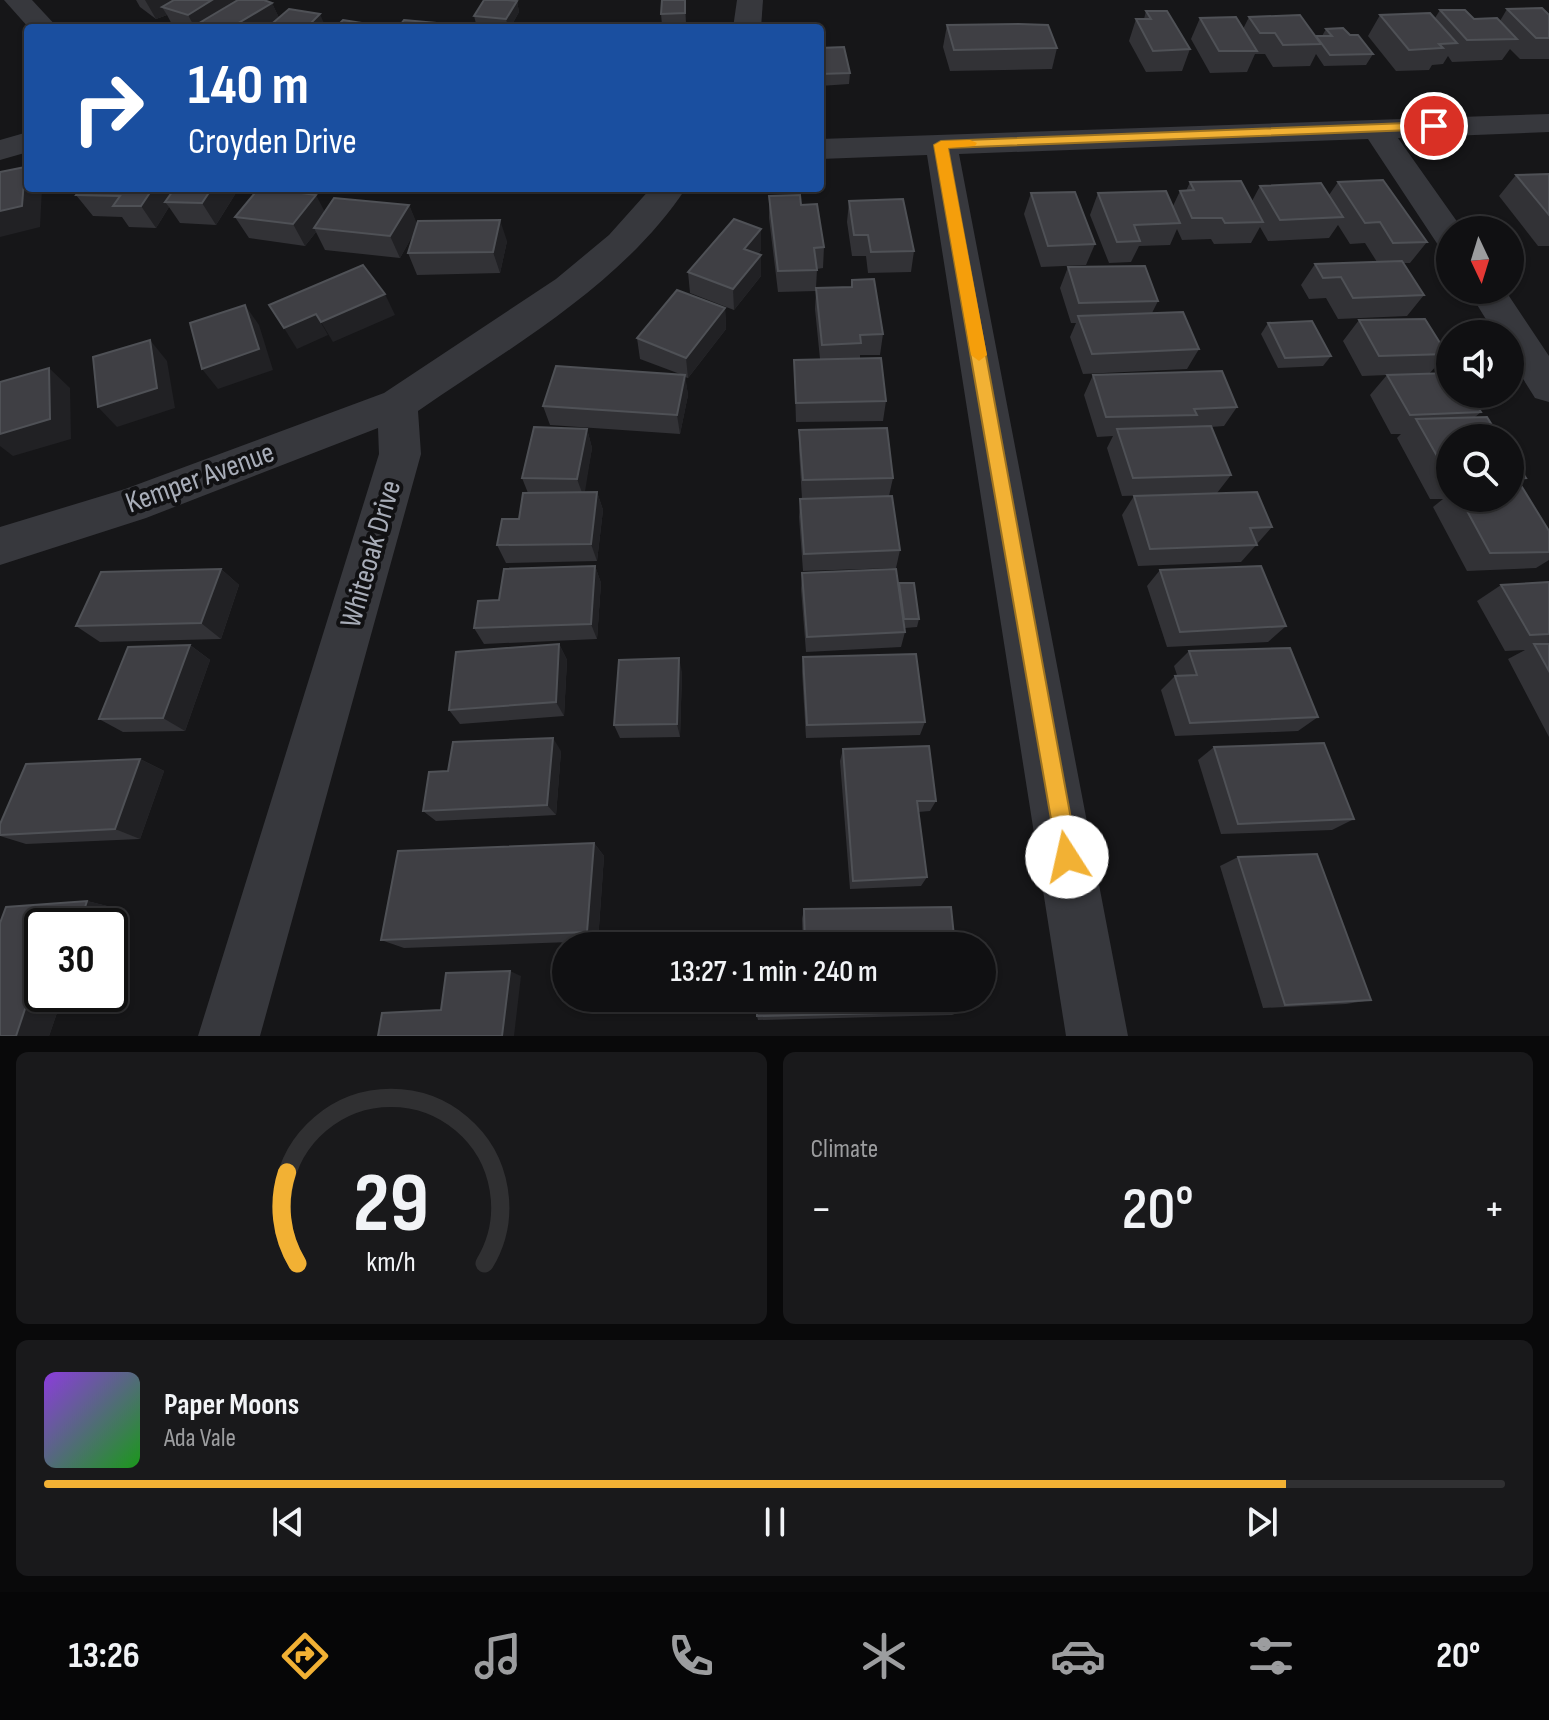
<!DOCTYPE html>
<meta charset="utf-8">
<style>
body{margin:0;font-family:"Sofia Sans Condensed",sans-serif;background:#19191b;color:#f1f3f6;height:100vh;display:flex;flex-direction:column;font-size:30px;white-space:nowrap}
*{box-sizing:border-box;margin:0}
p{font-size:26px;color:#9c9d9f}
.icon{flex:none;width:44px;height:44px;fill:none;stroke:currentColor;stroke-width:2;stroke-linecap:round;stroke-linejoin:round}
.map{position:relative;height:1036px;overflow:hidden}
.sheet{display:flex;flex-direction:column;gap:16px;padding:16px;background:#09090a;flex:1}
.sheet>*{flex:none}
.banner{position:absolute;left:24px;top:24px;width:800px;height:168px;border-radius:8px;box-shadow:0 2px 6px #0004,0 0 0 2px #303032;background:#1a4fa0;color:#fff;overflow:hidden}
.needle{width:52px;rotate:176deg}
.buttons{position:absolute;left:1436px;top:216px;display:grid;gap:16px}
.buttons a{display:grid;place-items:center;width:88px;height:88px;border-radius:50%;background:#101012;box-shadow:0 2px 6px #0004,0 0 0 2px #303032;font-size:40px}
.speed{position:absolute;left:24px;top:908px;display:flex;gap:16px;font-size:40px;font-weight:700;text-align:center}
.speed>*{display:grid;place-content:center;width:104px;height:104px;border-radius:50%;background:#101012;box-shadow:0 2px 6px #0004,0 0 0 2px #303032;line-height:1}
.speed .limit{border:4px solid #111;border-radius:12px;background:#fff;color:#111}
.pin{position:absolute;display:grid;place-items:center;width:68px;height:68px;color:#fff;margin:-34px;border:4px solid #fff;border-radius:50%;box-shadow:0 2px 8px #0007}
.me{position:absolute;width:88px;margin:-44px;rotate:350deg;stroke-linejoin:round;filter:drop-shadow(0 0 6px #0008)}
.turn{display:flex;align-items:center;gap:28px;height:168px;padding:0 32px;font-size:36px}
.turn .icon{width:104px;height:104px;stroke-width:2.5}
.turn b{display:block;font-size:56px;line-height:68px}
.big{font-size:60px;font-weight:600;line-height:1.1}
.sheet .card{flex:1;display:flex;flex-direction:column;justify-content:center;gap:12px;min-width:0;padding:0 28px;border-radius:12px;background:#19191b}
.sheet .dial{align-items:center;gap:0}
.dial svg{height:208px;overflow:visible;fill:none;stroke:#303032;stroke-width:7;stroke-linecap:round;text-anchor:middle}
.dial text{fill:#f1f3f6;stroke:none}
.song{display:flex;align-items:center;gap:24px}
.cover{width:96px;height:96px;border-radius:12px;background:linear-gradient(135deg,hsl(270 70% 55%),hsl(120 70% 35%))}
.played{height:8px;border-radius:4px;background:linear-gradient(90deg,#f2b134 85%,#303032 85%)}
.keys{display:flex;justify-content:space-around;direction:ltr}
.heat{display:flex;justify-content:space-between;align-items:center;font-size:44px;direction:ltr}
.sheet .tiles{flex:1;display:grid;gap:16px;grid-template-columns:1fr 1fr}
.card:last-child{grid-column:span 2}
.trip{position:absolute;left:552px;top:932px;width:444px;height:80px;border-radius:40px;background:#101012;box-shadow:0 2px 6px #0004,0 0 0 2px #303032;font-weight:600;line-height:80px;text-align:center}
.dock{display:flex;height:128px;justify-content:space-around;align-items:center;background:#060607;color:#9c9d9f}
.dock .icon{width:56px;height:56px}
.dock .on{color:#f2b134}
.dock b{font-size:36px;color:#f1f3f6}
.map>svg:first-child{display:block}
</style>
<div class="map">
<svg width="1549" height="1036" viewBox="0 0 1549 1036">
<rect width="100%" height="100%" fill="#161618"/>
<g fill="none" stroke-linecap="round" stroke-linejoin="round">
<g fill="#37383d" fill-rule="evenodd">
<path d="M4 0H32L58 28H29Z"/>
<path d="M737 0H763L761 28H733Z"/>
<path d="M1549 114V132L1398 138 1463 230H1450V249L1438 245 1368 139 959 154 1128 1036H1066L927 155 820 159V139Z"/>
<path d="M28 132V152L0 160V140Z"/>
<path d="M651 188H686C622 285 512 346 418 411L421 454 260 1036H198L379 454 378 428 146 518 0 565V527L125 489 384 393 556 279 609 235Z"/>
<path d="M1468 290H1505L1549 356V402L1535 398 1510 358V334H1495Z"/>
</g>
</g>
<g fill="#323236">
<path d="M136 0H264L272 3 279 18 326 28H174L167 15 156 19 140 7Z"/>
<path d="M685 0 686 24 662 25 661 14Z"/>
<path d="M517 1 519 12 510 28 477 27 474 16Z"/>
<path d="M1507 9 1549 15V59H1520L1510 49 1502 60 1452 62 1448 56 1443 64 1432 65 1429 70 1396 71 1368 36 1380 15 1435 18 1440 10 1474 19 1500 21Z"/>
<path d="M1146 11 1190 49 1182 71 1146 72 1129 41 1136 19H1144Z"/>
<path d="M1249 17 1316 37 1322 36 1326 29 1350 35 1373 54 1366 65 1324 66 1316 54 1310 66 1273 67 1265 54H1255L1247 72 1210 73 1191 39 1200 18 1243 29Z"/>
<path d="M947 25 1057 48 1052 69 950 71 943 47Z"/>
<path d="M820 48 850 73 849 84 820 86Z"/>
<path d="M1549 174V246H1538L1499 196 1516 175Z"/>
<path d="M1190 182 1252 201 1260 186 1329 195 1338 182 1427 242 1410 263H1403L1424 295 1407 316 1338 319 1326 298 1309 299 1301 285 1315 264 1377 262 1365 243 1350 244 1338 225 1329 238 1268 241 1260 227 1251 243 1214 244 1211 239 1182 240 1177 229 1170 245 1139 246 1131 262 1109 263 1090 215 1098 193 1173 206 1180 191H1186Z"/>
<path d="M81 188H239L216 225 180 223 169 207 156 228 129 227 122 217 93 216 76 195Z"/>
<path d="M1031 193 1095 244 1086 265 1041 267 1024 214Z"/>
<path d="M769 196 801 205 824 247 823 268 817 269 816 288 851 287 852 280 883 334 880 355H860V359L886 401 883 421 796 422 794 360 820 359 815 309 816 291 778 292 769 218Z"/>
<path d="M849 201 914 251 911 272 868 273 866 256H852L847 222Z"/>
<path d="M409 205 417 225 507 241 500 273 417 275 408 253 415 231 400 258 325 250 316 232 305 246 249 238 235 217 325 212Z"/>
<path d="M761 250 758 254 761 276 734 310 690 293 688 272Z"/>
<path d="M1068 267 1158 301 1152 313 1199 349 1187 369 1083 374 1070 337 1076 323H1071L1060 288Z"/>
<path d="M725 308 726 329 688 378 685 377 688 395 680 434 550 425 543 406 680 374 640 359 637 338Z"/>
<path d="M1359 320 1447 354 1429 374 1481 412 1450 438V498H1510V453L1526 478 1514 488 1549 531V560L1536 568 1467 571 1433 507 1443 499H1430L1397 438 1401 434H1391L1370 395 1387 375 1362 376 1343 341Z"/>
<path d="M1268 323 1331 356 1323 366 1278 368 1261 334Z"/>
<path d="M1093 375 1237 407 1224 426 1211 427 1231 475 1217 493 1122 496 1107 448 1113 436 1097 437 1084 395Z"/>
<path d="M587 429 592 448 584 492H597L603 510 597 561 506 563 497 545 519 519 528 493 522 478Z"/>
<path d="M799 430 893 478 889 496 900 550 896 568 803 571 799 517 800 499H802L799 450Z"/>
<path d="M1134 496 1272 527 1241 562 1138 566 1122 515Z"/>
<path d="M595 566 601 583 597 639 484 644 474 628 499 600Z"/>
<path d="M221 569 239 585 221 639 100 642 76 626Z"/>
<path d="M1160 570 1286 626 1268 642 1167 647 1147 586Z"/>
<path d="M802 573 898 585 919 619 917 627 905 628V632L901 647 806 652 801 589Z"/>
<path d="M1549 582V737L1508 659 1525 650 1505 651 1477 601 1501 585Z"/>
<path d="M559 644 567 660 564 716 460 724 449 710Z"/>
<path d="M190 645 210 660 185 731 123 732 99 719Z"/>
<path d="M1189 651 1318 717 1298 731 1175 736 1161 690 1175 676 1177 675 1174 666Z"/>
<path d="M803 657 925 722 920 735 806 738 802 672Z"/>
<path d="M682 672 680 737 620 738 614 725Z"/>
<path d="M1214 747 1354 819 1332 830 1221 834 1198 760Z"/>
<path d="M843 749 936 801 930 811 918 812 927 877 921 886 850 889 840 761Z"/>
<path d="M561 751 556 815 436 821 423 811 448 771Z"/>
<path d="M140 759 164 771 140 839 26 844 0 836V824Z"/>
<path d="M594 843 604 856 598 941 404 948 381 940Z"/>
<path d="M1238 857 1371 1000 1346 1004 1263 1008 1220 866Z"/>
<path d="M87 901 115 908 109 926H42V994H88L85 1002 60 1004 49 1036H0V923L6 907Z"/>
<path d="M804 909 955 946H803L802 919Z"/>
<path d="M963 1011 952 1015 758 1020 757 1016Z"/>
</g>
<g fill="#212124">
<path d="M145 0H205L162 7 167 15 156 19Z"/>
<path d="M212 0H239L201 22 204 28H195L188 15Z"/>
<path d="M517 1 519 12 510 28H508L506 19Z"/>
<path d="M272 3 282 24 275 28H230Z"/>
<path d="M320 14 326 28H306Z"/>
<path d="M25 167 28 171V188H42L40 227 0 237V211Z"/>
<path d="M153 188H179L165 202 169 207 156 228 141 206Z"/>
<path d="M212 188H239L216 225 202 203Z"/>
<path d="M316 195 327 216 314 228 316 232 305 246 293 224Z"/>
<path d="M409 205 418 226 400 258 390 236Z"/>
<path d="M500 220 507 241 500 273 493 252Z"/>
<path d="M761 229V250L745 270 744 249Z"/>
<path d="M761 255V276L734 310 733 289Z"/>
<path d="M385 294 395 315 333 342 321 322Z"/>
<path d="M245 305 259 325 273 370 218 389 202 369Z"/>
<path d="M725 308 726 329 688 378 686 358Z"/>
<path d="M316 314 328 335 297 349 284 328Z"/>
<path d="M150 340 167 361 175 408 117 427 98 407Z"/>
<path d="M49 368 70 388 71 439 13 456 0 446V434Z"/>
<path d="M685 375 688 395 680 434 677 415Z"/>
<path d="M587 429 592 448 584 498 577 479Z"/>
<path d="M597 492 603 510 597 561 591 544Z"/>
<path d="M595 566 601 583 597 639 591 624Z"/>
<path d="M221 569 239 585 221 639 201 623Z"/>
<path d="M559 644 567 660 564 716 556 702Z"/>
<path d="M190 645 210 660 185 731 163 718Z"/>
<path d="M679 658 682 672 680 737 677 724Z"/>
<path d="M553 738 561 751 556 815 547 805Z"/>
<path d="M140 759 164 771 140 839 115 829Z"/>
<path d="M594 843 604 856 598 941 587 932Z"/>
<path d="M87 901 115 908 109 926H79Z"/>
<path d="M510 971 521 976 514 1036H502Z"/>
<path d="M56 994H88L85 1002 54 998Z"/>
<path d="M28 1000 60 1004 49 1036H16Z"/>
</g>
<g fill="#3f3f44" stroke="#4f5156" stroke-width="2">
<path d="M174 0H212L188 15 162 7Z"/>
<path d="M238 0H264L272 3 230 28H219L201 22Z"/>
<path d="M484 0H507L517 1 506 19 474 16Z"/>
<path d="M662 0H685V13L661 14Z"/>
<path d="M1542 8 1549 15V38H1536L1507 9Z"/>
<path d="M289 9 320 14 306 28H267Z"/>
<path d="M1440 10H1465L1474 19 1497 18 1517 39 1467 40Z"/>
<path d="M1146 11H1167L1190 49 1153 51 1136 19H1151Z"/>
<path d="M1430 13 1457 43 1439 44 1443 48 1409 50 1380 15Z"/>
<path d="M1300 15 1321 44 1283 45 1275 33H1260L1249 17Z"/>
<path d="M1236 17 1257 51H1219L1200 18Z"/>
<path d="M343 20 374 25 371 28H335Z"/>
<path d="M404 20 438 23 435 28H398Z"/>
<path d="M1019 24 1048 25 1057 48 954 50 947 25Z"/>
<path d="M1343 28 1350 35H1358L1373 54 1330 55 1316 36H1332L1326 29Z"/>
<path d="M844 47 850 73 820 74V48Z"/>
<path d="M25 167 22 206 0 211V172Z"/>
<path d="M1549 174V215L1516 175Z"/>
<path d="M1383 180 1427 242 1393 243 1380 222 1365 223 1338 182Z"/>
<path d="M1241 181 1263 222 1225 223 1222 218H1192L1180 191 1194 190 1190 182Z"/>
<path d="M1321 183 1343 217 1280 220 1260 186Z"/>
<path d="M81 188H153L141 206H113L120 196 76 195Z"/>
<path d="M175 188H212L202 203 165 202Z"/>
<path d="M259 188H264L316 195 293 224 235 217Z"/>
<path d="M1166 191 1180 223 1134 225 1140 241 1117 242 1098 193Z"/>
<path d="M1075 192 1095 244 1048 246 1031 193Z"/>
<path d="M800 195 801 205 817 204 824 247 814 248 817 270 778 271 769 196Z"/>
<path d="M334 198 409 205 390 236 314 228Z"/>
<path d="M903 199 914 251 871 252 868 235H854L849 201Z"/>
<path d="M734 219 761 229 744 249 761 255 733 289 688 272Z"/>
<path d="M500 220 493 252 408 253 418 221Z"/>
<path d="M1402 261 1424 295 1353 298 1341 277 1323 278 1315 264Z"/>
<path d="M363 265 385 294 321 322 316 314 284 328 269 305Z"/>
<path d="M1145 266 1158 301 1079 303 1068 267Z"/>
<path d="M874 279 883 334 860 335 861 343 822 345 816 288 852 287V280Z"/>
<path d="M677 290 725 308 686 358 637 338Z"/>
<path d="M245 305 259 349 202 369 190 323Z"/>
<path d="M1183 312 1199 349 1092 354 1078 316Z"/>
<path d="M1425 319 1447 354 1379 356 1359 320Z"/>
<path d="M1312 321 1331 356 1285 358 1268 323Z"/>
<path d="M150 340 157 388 98 407 93 357Z"/>
<path d="M881 358 886 401 796 403 794 360Z"/>
<path d="M556 366 685 375 677 415 543 406Z"/>
<path d="M49 368 50 419 0 434V382Z"/>
<path d="M1222 371 1237 407 1194 409 1197 415 1106 417 1093 375Z"/>
<path d="M1450 373V394H1470L1481 412 1410 415 1387 375Z"/>
<path d="M1487 417 1500 438H1450V479L1416 419Z"/>
<path d="M1211 426 1231 475 1133 478 1117 429Z"/>
<path d="M534 427 587 429 577 479 522 478Z"/>
<path d="M887 428 893 478 803 480 799 430Z"/>
<path d="M1510 453 1526 478 1510 479Z"/>
<path d="M1522 487 1549 531V552L1490 553 1460 498H1510V488Z"/>
<path d="M597 492 591 544 497 545 502 519H519L523 493Z"/>
<path d="M1257 492 1272 527 1250 528 1257 545 1150 549 1134 496Z"/>
<path d="M892 496 900 550 804 554 800 499Z"/>
<path d="M595 566 591 624 474 628 478 601 499 600 504 569Z"/>
<path d="M1261 566 1286 626 1180 632 1160 570Z"/>
<path d="M221 569 201 623 76 626 101 572Z"/>
<path d="M896 569 905 632 807 637 802 573Z"/>
<path d="M1549 582V634L1530 635 1501 585Z"/>
<path d="M899 583H914L919 619H904Z"/>
<path d="M559 644 556 702 449 710 456 652Z"/>
<path d="M1534 644H1549V671Z"/>
<path d="M190 645 163 718 99 719 128 647Z"/>
<path d="M1290 648 1318 717 1190 723 1175 676 1197 675 1189 651Z"/>
<path d="M916 654 925 722 807 725 803 657Z"/>
<path d="M679 658 677 724 614 725 619 660Z"/>
<path d="M553 738 547 805 423 811 429 772 448 771 453 742Z"/>
<path d="M1324 743 1354 819 1238 824 1214 747Z"/>
<path d="M929 746 936 801H917L927 877 853 881 843 749Z"/>
<path d="M140 759 115 829 0 835V824L26 764Z"/>
<path d="M594 843 587 932 381 940 398 851Z"/>
<path d="M1317 854 1371 1000 1285 1005 1238 857Z"/>
<path d="M87 901 79 926H42V994H56L54 998 28 1000 16 1036H0V923L6 907Z"/>
<path d="M951 907 955 946H805L804 909Z"/>
<path d="M510 971 502 1036H378L382 1013 441 1010 446 973Z"/>
<path d="M757 998H961L963 1011 757 1016Z"/>
</g>
<path fill="#f2b134" stroke="#9d7322" stroke-width="2" d="M1434 122 1438 123V129L948 148 1078 857 1075 865 1067 869 1059 865 934 145 941 141Z"/>
<path fill="#f59e0b" d="M970 140 977 143 975 146 948 148 987 355 979 361 971 355 934 145 941 141Z"/>
<g text-anchor="middle" dominant-baseline="central" stroke-width="8" stroke-linejoin="round" paint-order="stroke">
<g font-size="30" fill="#a8adb8" stroke="#111113">
<text transform="translate(200 478) rotate(-20)">Kemper Avenue</text>
<text transform="translate(371 554) rotate(-74)">Whiteoak Drive</text>
</g>
</g>
</svg>
<div class="buttons">
<a><svg class="needle" viewBox="-14 -14 28 28"><path d="M0-13l5 13h-10z" fill="#e53935"/><path d="M0 13l5-13h-10z" fill="#9c9d9f"/></svg></a>
<a><svg class="icon" aria-label="sound" viewBox="0 0 24 24"><path d="M4 9h4l5-4v14l-5-4H4zM17 9q2 3 0 6"/></svg></a>
<a><svg class="icon" aria-label="search" viewBox="0 0 24 24"><circle cx="10" cy="10" r="6"/><path d="M15 15l6 6"/></svg></a>
</div>
<div class="speed"><div class="limit">30</div></div>
<div class="pin" style="left:1434px;top:126px;background:#d93025"><svg class="icon" aria-label="arrive" viewBox="0 0 24 24"><path d="M6 21V4h12l-3 4 3 4H6"/></svg></div>
<svg class="me" style="left:1067px;top:857px" viewBox="-20 -20 40 40"><circle r="19" fill="#fff"/><path d="M0-13L10 11 0 6-10 11z" fill="#f2b134"/></svg>
<div class="trip">13:27 · 1 min · 240 m</div>
<div class="banner">
<div class="turn"><svg class="icon" aria-label="right" viewBox="0 0 24 24"><path d="M7 20v-9h11M14 6l5 5-5 5"/></svg><div><b>140 m</b>Croyden Drive</div></div>
</div>
</div>
<section class="sheet">
<div class="tiles">
<div class="card dial"><svg viewBox="0 0 100 80">
<path d="M14 69A42 42 0 1 1 86 69"/>
<path d="M14 69A42 42 0 0 1 10 34" stroke="#f2b134"/>
<text x="50" y="56" font-size="32" font-weight="700">29</text>
<text x="50" y="72" font-size="11">km/h</text>
</svg></div>
<div class="card"><p>Climate</p>
<div class="heat"><a>−</a><b class="big">20°</b><a>+</a></div>
</div>
<div class="card">
<div class="song"><i class="cover"></i><div><b>Paper Moons</b><p>Ada Vale</p></div></div>
<div class="played"></div>
<div class="keys"><svg class="icon" aria-label="previous" viewBox="0 0 24 24"><path d="M18 5L8 12l10 7zM5 5v14"/></svg><svg class="icon" aria-label="pause" viewBox="0 0 24 24"><path d="M8 5v14M16 5v14"/></svg><svg class="icon" aria-label="next" viewBox="0 0 24 24"><path d="M6 5l10 7-10 7zM19 5v14"/></svg></div>
</div>
</div>
</section>
<nav class="dock">
<b>13:26</b>
<svg class="icon on" aria-label="directions" viewBox="0 0 24 24"><path d="M12 3l9 9-9 9-9-9zM9 14v-3h6M13 9l2 2-2 2"/></svg>
<svg class="icon" aria-label="music" viewBox="0 0 24 24"><path d="M9 18V5l10-2v13"/><circle cx="6" cy="18" r="3"/><circle cx="16" cy="16" r="3"/></svg>
<svg class="icon" aria-label="phone" viewBox="0 0 24 24"><path d="M5 4h4l2 5-3 2q2 4 5 5l2-3 5 2v4C11 20 4 13 5 4z"/></svg>
<svg class="icon" aria-label="climate" viewBox="0 0 24 24"><path d="M12 3v18M4 7l16 10M4 17L20 7"/></svg>
<svg class="icon" aria-label="car" viewBox="0 0 24 24"><path d="M5 17H2v-5l4-1 3-4h7l3 4 3 1v5h-3M9 17h6M6 11h13"/><circle cx="7" cy="17" r="2"/><circle cx="17" cy="17" r="2"/></svg>
<svg class="icon" aria-label="filters" viewBox="0 0 24 24"><path d="M4 7h16M4 17h16"/><circle cx="9" cy="7" r="2"/><circle cx="15" cy="17" r="2"/></svg>
<b>20°</b>
</nav>
